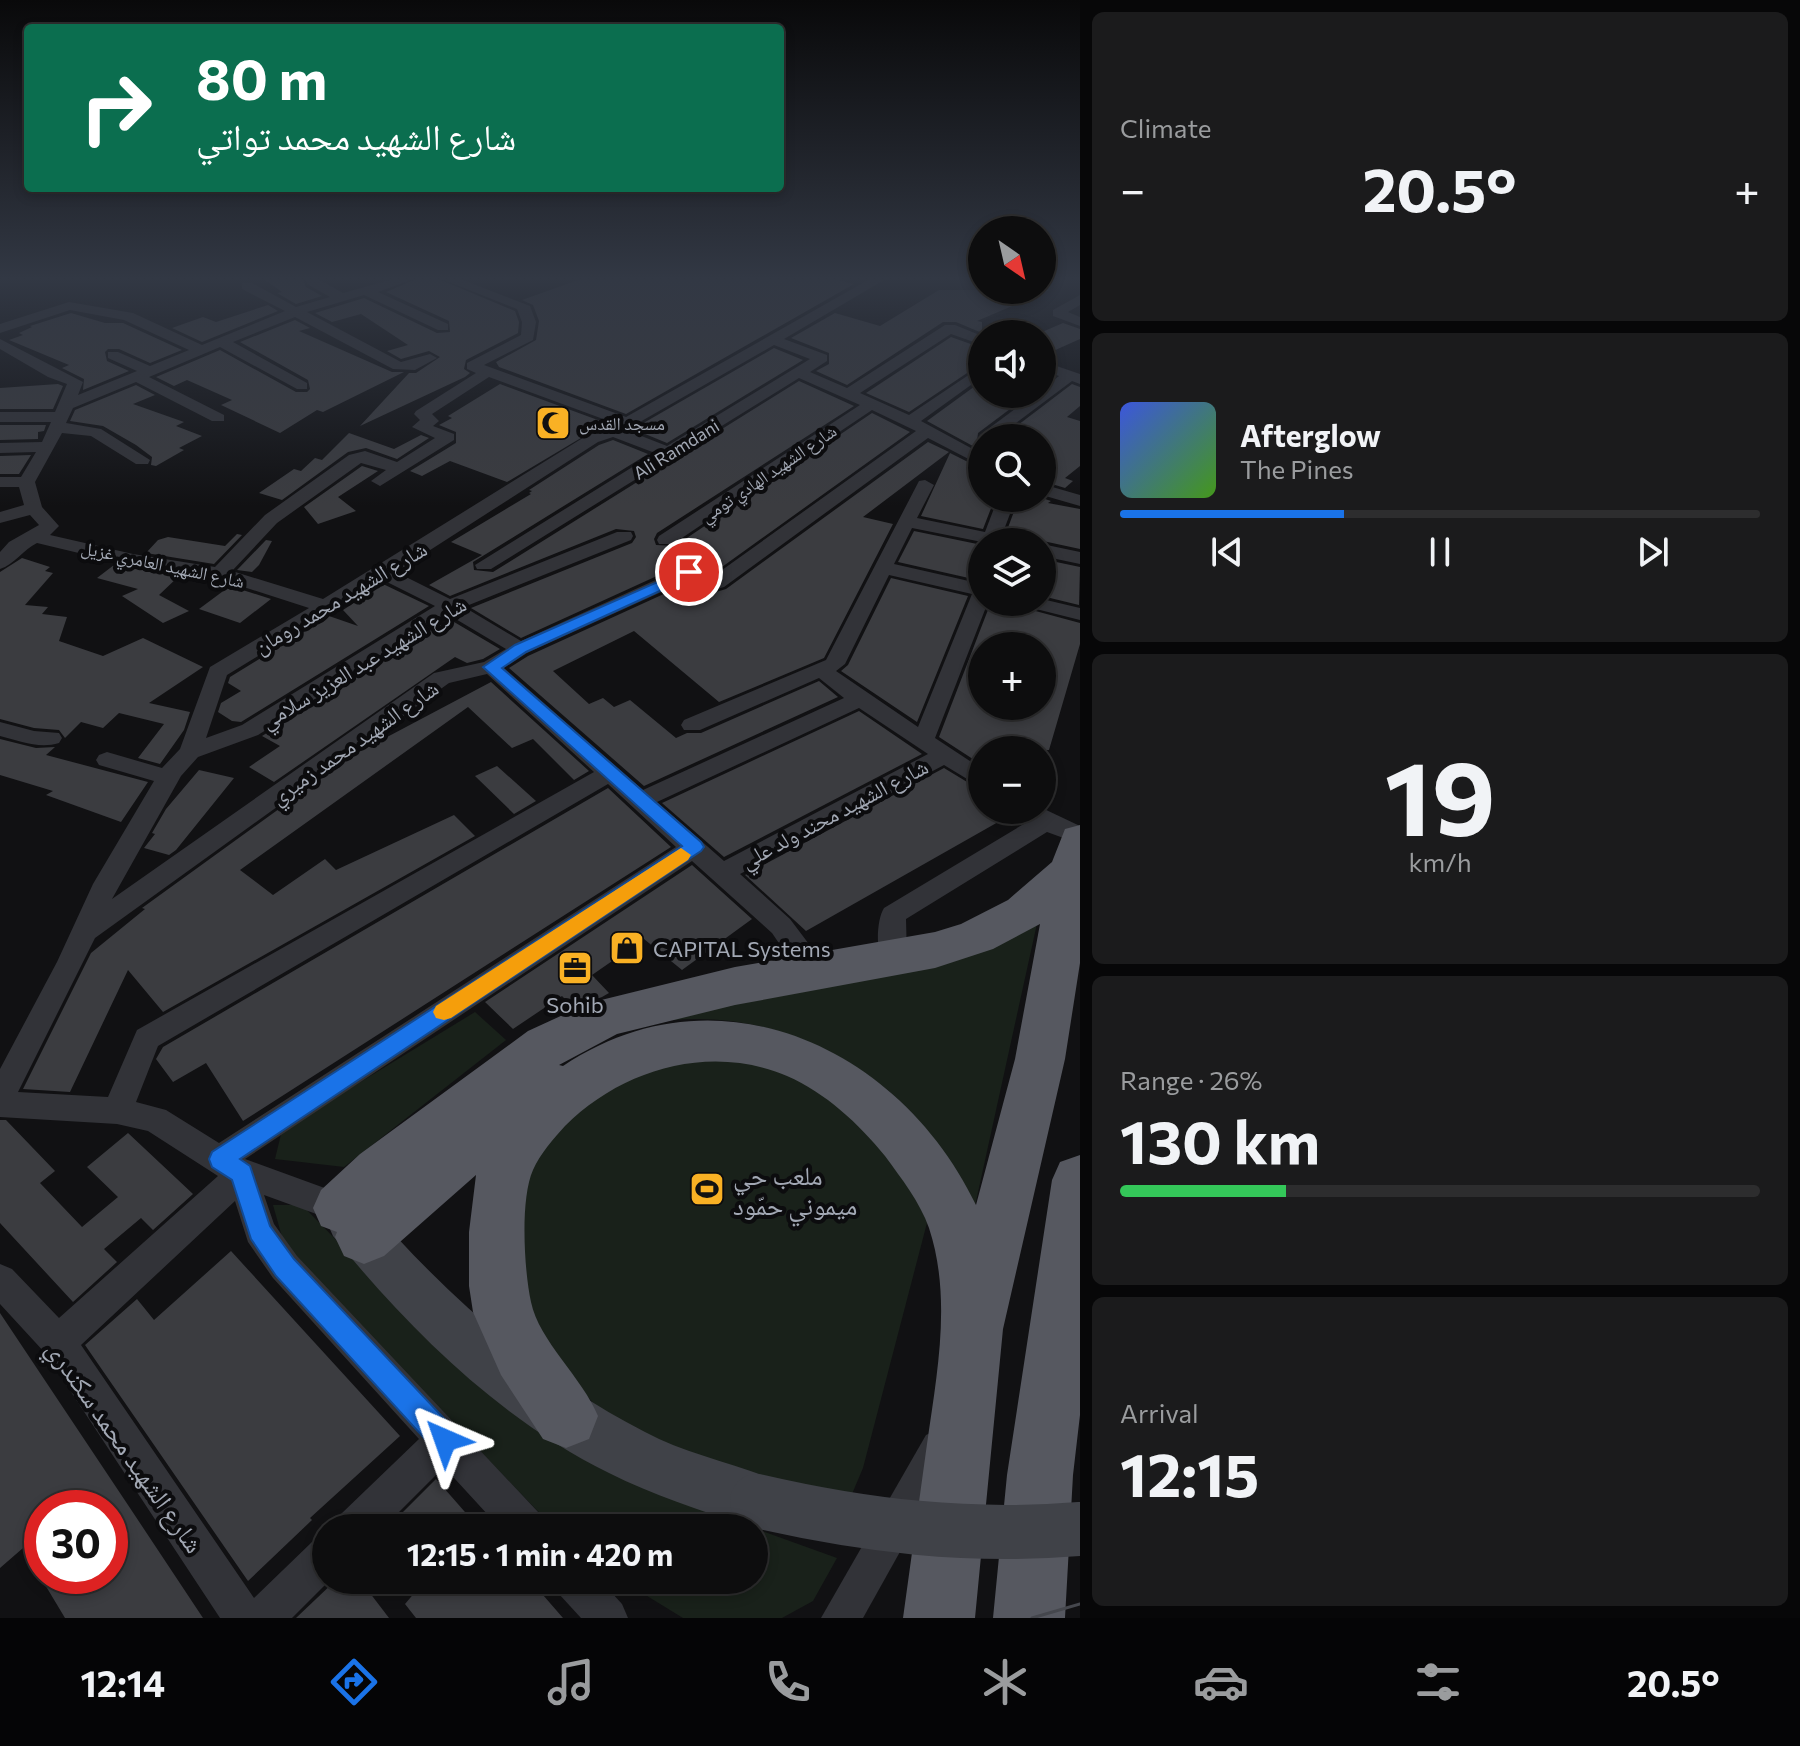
<!DOCTYPE html>
<meta charset="utf-8">
<style>
body{margin:0;font-family:Commissioner,"Noto Naskh Arabic",sans-serif;background:#1b1b1c;color:#f1f3f6;height:100vh;display:flex;flex-direction:column;font-size:30px;white-space:nowrap}
*{box-sizing:border-box;margin:0}
p{font-size:26px;color:#9a9c9e}
.icon{flex:none;width:44px;height:44px;fill:none;stroke:currentColor;stroke-width:2;stroke-linecap:round;stroke-linejoin:round}
.map{position:relative;flex:1;overflow:hidden}
.drawer{display:flex;flex-direction:column;gap:12px;padding:12px;background:#070708;width:720px}
.drawer>*{flex:none}
.top-card{position:absolute;left:24px;top:24px;width:760px;height:168px;border-radius:8px;box-shadow:0 4px 12px #0003,0 0 0 2px #2d2d2e;background:#0b6e4f;color:#fff;overflow:hidden}
.needle{width:52px;rotate:146deg}
.tools{position:absolute;left:968px;top:216px;display:grid;gap:16px}
.tools a{display:grid;place-items:center;width:88px;height:88px;border-radius:50%;background:#0d0d0e;box-shadow:0 4px 12px #0003,0 0 0 2px #2d2d2e;font-size:40px}
.speed{position:absolute;left:24px;top:1490px;display:flex;gap:16px;font-size:40px;font-weight:700;text-align:center}
.speed>*{display:grid;place-content:center;width:104px;height:104px;border-radius:50%;background:#0d0d0e;box-shadow:0 4px 12px #0003,0 0 0 2px #2d2d2e;line-height:1}
.speed .limit{border:12px solid #d22;background:#fff;color:#111}
.pin{position:absolute;display:grid;place-items:center;width:68px;height:68px;color:#fff;margin:-34px;border:4px solid #fff;border-radius:50%;box-shadow:0 2px 8px #0007}
.me{position:absolute;width:88px;margin:-44px;rotate:317deg;stroke-linejoin:round;filter:drop-shadow(0 0 6px #0008)}
.turn{display:flex;align-items:center;gap:28px;height:168px;padding:0 40px;font-size:36px}
.turn .icon{width:104px;height:104px;stroke-width:2.5}
.turn b{display:block;font-size:56px;line-height:68px}
.big{font-size:60px;font-weight:700;line-height:1.1}
.drawer .widget{flex:1;display:flex;flex-direction:column;justify-content:center;gap:12px;min-width:0;padding:0 28px;border-radius:12px;background:#1b1b1c}
.drawer .dial{align-items:center;gap:0}
.dial b{font-size:104px;line-height:1}
.song{display:flex;align-items:center;gap:24px}
.cover{width:96px;height:96px;border-radius:12px;background:linear-gradient(135deg,hsl(230 70% 55%),hsl(100 70% 35%))}
.played{height:8px;border-radius:4px;background:linear-gradient(90deg,#1a73e8 35%,#2d2d2e 35%)}
.keys{display:flex;justify-content:space-around;direction:ltr}
.heat{display:flex;justify-content:space-between;align-items:center;font-size:44px;direction:ltr}
.charge{height:12px;border-radius:6px;background:linear-gradient(90deg,#34c759 26%,#2d2d2e 0)}
.trip{position:absolute;left:312px;top:1514px;width:456px;height:80px;border-radius:40px;background:#0d0d0e;box-shadow:0 4px 12px #0003,0 0 0 2px #2d2d2e;font-weight:700;line-height:80px;text-align:center}
.menu{display:flex;height:128px;justify-content:space-around;align-items:center;background:#050506;color:#9a9c9e}
.menu .icon{width:56px;height:56px}
.menu .selected{color:#1a73e8}
.menu b{font-size:36px;color:#f1f3f6}
main{display:flex;flex:1;min-height:0}
.map>svg:first-child{display:block}
</style>
<main>
<div class="map">
<svg width="1080" height="1618" viewBox="0 0 1080 1618">
<rect width="100%" height="100%" fill="#111113"/>
<g fill="#19211a">
<path d="M1038 919 973 1215C959 1177 940 1142 911 1112 832 1029 701 992 594 1041 527 1072 454 1141 394 1188L388 1182 560 1049 599 1029 636 1016 743 1003 880 977 949 956Z"/>
<path d="M475 1012 506 1040 344 1167 275 1159 282 1130Z"/>
<path d="M746 1049 864 1110 928 1219 863 1468 852 1494 813 1493 688 1456 598 1408 550 1357 532 1328 507 1188 592 1079Z"/>
<path d="M273 1205H302L384 1289 754 1528 837 1558 813 1601 782 1618H683L621 1580H754V1528H554L306 1270 282 1237Z"/>
</g>
<g fill="#3b3c40" fill-rule="evenodd">
<path d="M265 280H303L306 287 322 296 296 304 277 293 282 292Z"/>
<path d="M414 280H441L515 311 519 322 518 333 466 360 464 369 470 373 465 377 360 426 409 373H416L440 357 429 351 401 359 387 351 408 345 361 314 332 322 315 313 364 298 437 333 450 332 449 321 386 292Z"/>
<path d="M578 280H838L854 284 626 414 499 367 496 362 536 340 539 321 533 305 522 300Z"/>
<path d="M939 290H1050L977 321 982 322V333L956 322H943L847 385 816 371 829 364V353L791 338 835 313 880 326Z"/>
<path d="M268 305 278 311 202 342 172 328 203 317 216 322Z"/>
<path d="M71 313 105 323H123L182 350 150 363 119 349H108L105 352 107 361 129 371 83 390 84 379 62 368 69 365 9 340 23 335 19 333 32 327 30 326Z"/>
<path d="M295 320 310 328 299 331 392 372H404L323 412 317 410 280 433 221 405 232 400 187 380 174 386 156 377 220 350 296 392H307L310 389 308 380 240 342Z"/>
<path d="M1063 323 1080 329V339L1042 356V332Z"/>
<path d="M951 337 982 348V363L909 412 866 393Z"/>
<path d="M774 348 803 360 667 443 633 429Z"/>
<path d="M799 381 854 406 657 533 654 539 656 545 675 546 872 413 910 432 715 572 690 563 681 565 521 638 471 608 632 543 636 537 634 531 616 529 450 596 429 585 482 555 451 542 531 494 529 493 532 491 529 490 599 445 613 440 648 454 473 562 474 570 493 572Z"/>
<path d="M982 381V394H1030L978 433 977 441 982 443V451L927 421Z"/>
<path d="M58 384 63 386 53 409H0V388Z"/>
<path d="M500 384 606 423 507 482 450 461 422 476 410 471 456 443V432L439 425 452 418 448 416Z"/>
<path d="M1072 384 1080 387V406L1067 417 1080 421V466L1065 478 1073 481 1065 488 1042 481V438H1001Z"/>
<path d="M136 385 155 395 133 404 184 422 176 426 202 436 179 448 184 450 156 466 151 465 152 457 136 445 103 426 70 421 75 410Z"/>
<path d="M0 425H46L44 431 38 432V439L0 440Z"/>
<path d="M349 433 394 449 421 435 429 438 397 459 366 448 348 452 282 500 259 493 294 469 301 471 315 458 322 460Z"/>
<path d="M928 442 949 452 863 517 893 524 824 658 719 702 634 631 553 671 589 704 603 698 614 707 630 700 676 738 687 733H701L819 681 838 697 644 786 509 668 528 656 690 582 716 592 726 589Z"/>
<path d="M950 453 982 469V498H995L983 529 921 516Z"/>
<path d="M31 455 19 474H0V456Z"/>
<path d="M362 466 378 471 338 497 356 511 318 524 304 507Z"/>
<path d="M1019 498H1042L1051 501 1048 503 1080 509V549L1043 541 1020 542 1016 535 1006 533Z"/>
<path d="M914 531 982 545V581L898 562Z"/>
<path d="M237 534 242 535 214 564 146 553 158 540 168 537 225 546Z"/>
<path d="M266 540 272 541 259 565 252 572 237 570Z"/>
<path d="M22 558 50 567 45 571 53 573 25 605 48 607 42 614 67 617 59 641 103 656 143 638 203 667 149 703 190 712 184 730 160 764 138 758 164 724 119 713 103 728 81 722 65 738 59 730 34 728 0 719V572Z"/>
<path d="M1042 559 1080 567 1079 605 1042 596Z"/>
<path d="M114 565 179 576 159 595 189 611 163 623 122 596 138 589 97 578Z"/>
<path d="M891 578 968 596 917 722 841 671 848 665Z"/>
<path d="M383 584 429 606 241 722 232 721 218 712 221 703 241 691 228 683 230 677 329 616 358 626 343 610Z"/>
<path d="M230 586 271 599 240 623 199 609Z"/>
<path d="M991 602H1002L1080 623V644L1049 750H982V765L939 737ZM982 646H1042V706H982Z"/>
<path d="M449 619 500 649 483 659 467 663 455 657 274 782 249 767 280 746 262 736Z"/>
<path d="M491 682 589 771 574 780 533 739 512 748 468 707 240 870 273 895 325 859 336 870 454 815 475 836 163 1012 128 970 70 1092 23 1089 91 953 145 909 142 908 355 754Z"/>
<path d="M859 711 922 754 724 857 662 803Z"/>
<path d="M0 739 36 748 55 747 46 755 148 782 121 822 46 795 53 791 0 775Z"/>
<path d="M497 766 536 801 514 814 475 776Z"/>
<path d="M944 768 982 791V810H1012L1014 813 806 931 745 875Z"/>
<path d="M199 770 234 778 176 850 169 855 144 848 155 834 152 833 166 809Z"/>
<path d="M608 788 671 847 243 1121 206 1063 173 1082 156 1059 163 1047Z"/>
<path d="M692 865 752 919 682 970 644 939 592 975 609 993 602 997 573 1007 562 996 513 1029 485 1002Z"/>
<path d="M0 1120H6L55 1171 40 1183 82 1227 118 1197 87 1167 128 1133 193 1194 153 1230 141 1218 104 1249 117 1262 73 1302 0 1223Z"/>
<path d="M231 1251 400 1436 310 1518 312 1520 248 1581 85 1345 137 1299 154 1320Z"/>
<path d="M0 1313 130 1508 203 1618H65L23 1548 0 1568ZM42 1508H110V1576H42Z"/>
<path d="M436 1479 479 1528H387Z"/>
<path d="M336 1580H360L389 1618H296Z"/>
<path d="M407 1580H530L563 1618H416L405 1604 416 1591Z"/>
</g>
<g fill="none" stroke-linecap="round" stroke-linejoin="round">
<g fill="#323338" fill-rule="evenodd">
<path d="M306 280H320L343 293 390 280H411L378 292 448 324V330H438L364 295 307 312 401 362 430 354 437 358 415 370 393 369 295 317 233 342 307 383V389H297L220 347 149 377 224 415V421H212L136 382 73 408 66 423 101 429 150 460 148 464H136L91 436 62 433 35 482 42 507 59 526 50 535 133 554 215 567 265 515 349 455 365 451 397 462 435 438 412 427 420 420 414 414 416 411 476 373 467 369V363L521 335 522 322 517 309 444 280H463L530 306 536 322 533 340 484 365 626 417 868 280H884L784 339 827 355V361L810 372 847 388 945 325H955L982 336V345L951 334 860 393 909 415 982 366V377L921 421 982 454V466L928 438 724 587 717 589 690 579 527 653 504 668 643 790 844 698 819 678 700 730H684L681 725 684 720 826 660 919 481 925 480 934 485 917 518 985 532 998 498H1016L1002 535 1015 538 1017 542H982L912 528 894 564 982 584V602H988L935 738 982 769V788L944 765 740 874 790 919 824 964 828 972 824 980 814 983 804 980 772 933 692 861 245 1159 352 1198 357 1208 352 1218 341 1223 264 1195 274 1224 297 1256 540 1514 545 1528H500L444 1467 383 1528H336L341 1514 419 1439 273 1278 248 1242 235 1201 81 1345 254 1598 312 1542 326 1536V1580H330L292 1618H220L46 1354 0 1304V1264L12 1269 59 1318 218 1176 148 1131 117 1124 0 1117V1069L57 962 93 884 154 781 99 765 96 760 99 755 107 752 162 768 180 749 210 667 309 608 216 578 133 566 37 543C24 549 14 565 0 569V552L9 542 39 525 30 515 0 523V512L24 505 19 487H0V477H21L36 452 0 453V443L42 442 51 422H0V412H55L67 384 48 377 0 349V339L83 382 78 395 137 371 108 358V352H118L150 366 189 350 124 320 70 310 0 333V324L69 302 133 313 202 345 285 311 242 289V283H252L296 307 330 297 307 284ZM774 345 810 359 667 446 626 430ZM489 377 614 423 586 436 323 599 232 571 277 523 361 463 386 470 371 481 380 486 454 440V434L433 426 439 421 432 414ZM799 378 860 405 659 536 657 540 659 544H673L872 410 916 431 715 575 689 566 682 568 521 641 464 607 631 540 633 536 631 532H617L450 599 396 572 598 442 613 437 655 453 475 565 477 569H491ZM889 575 972 594 918 727 836 671 845 664ZM383 580 435 606 242 725 206 738 227 675ZM449 615 506 649 484 662 434 673 112 899 181 776 198 757 258 735ZM487 674 594 772 137 1030 108 1097 18 1092 95 938 449 683ZM859 708 928 754 724 861 657 802ZM608 784 676 847 219 1143 166 1110 136 1102 158 1046Z"/>
<path d="M1080 295V305L1068 312 1080 317V326L1053 316V310Z"/>
<path d="M1042 361 1080 374V384L1072 381 996 438H982L980 441V435L1035 394H1042V389L1059 376 1042 370Z"/>
<path d="M1042 484 1080 495V506L1042 495Z"/>
<path d="M1042 544 1080 552V564L1042 556Z"/>
<path d="M1042 599 1080 608V620L1024 606 1021 602H1042Z"/>
<path d="M0 722 34 731 59 733 62 738 59 743C39 749 20 741 0 736Z"/>
<path d="M1042 808 1080 826V844L1047 832 906 919 907 958 903 965 893 968 883 965C876 952 876 921 884 908L1027 822 1015 810Z"/>
<path d="M939 1429 952 1435 958 1448 863 1618H821L926 1435Z"/>
<path d="M553 1580H600L622 1604 628 1618H581L559 1594Z"/>
</g>
<path fill="#404248" fill-rule="evenodd" d="M350 1198 367 1204C446 1295 537 1377 645 1432 686 1454 734 1463 777 1481L786 1501 777 1521 757 1530C708 1512 656 1497 609 1473 499 1419 409 1329 333 1236L326 1220 333 1204Z"/>
<g fill="#565860" fill-rule="evenodd">
<path d="M1080 825V963L1065 1059 1003 1329 975 1618H903C911 1560 919 1502 927 1444 937 1373 952 1298 929 1228 920 1202 901 1178 885 1156 859 1124 826 1093 787 1076 710 1043 622 1069 565 1126 554 1138 540 1154 533 1170 520 1199 524 1270 531 1302 539 1341 582 1377 598 1416L589 1439 566 1448 543 1439 501 1375 473 1312 469 1286V1232L476 1175 384 1256 364 1264 344 1256 335 1237 337 1232 321 1226 313 1208 321 1190 360 1154 528 1031 589 1003 735 967 935 932 961 924 1008 900 1052 862 1065 829ZM1040 924 1015 1059 976 1205C901 1048 718 962 563 1066L559 1065 617 1034 735 1005 935 968 993 949Z"/>
<path d="M1080 1155V1415L1073 1475 1065 1618H993L1007 1475 1052 1180 1060 1162Z"/>
</g>
<path stroke="#45474d" stroke-width="3" d="M1032 1618 1080 1604"/>
<path stroke="#404248" stroke-width="54" d="M757 1501C865 1526 969 1538 1080 1529"/>
</g>
<linearGradient id="sky" x2="0" y2="1"><stop stop-color="#09090a"/><stop offset="0.55" stop-color="#323844"/><stop offset="1" stop-color="#323844" stop-opacity="0"/></linearGradient>
<rect width="1080" height="506" fill="url(#sky)"/>
<path fill="#1a73e8" stroke="#114b97" stroke-width="2" d="M689 568 697 572 695 575 526 652 502 668 701 842 704 847 701 851 240 1159 250 1166 270 1226 294 1259 455 1430 459 1440 455 1450 445 1454 435 1450 276 1276 251 1239 232 1180 212 1167 209 1159 212 1152 682 846 483 667 515 645Z"/>
<path fill="#f59e0b" d="M681 848 691 855 688 860 451 1018 444 1020 436 1018 433 1012 436 1006Z"/>
<defs>
<g id="mosque-square" transform="scale(1.8)"><rect x="-9" y="-9" width="18" height="18" rx="4" fill="#f9b124" stroke="#0c0c0e"/><path d="M3.5-4.9A6 6 0 1 0 3.5 4.9A5 5 0 1 1 3.5-4.9Z" fill="#111"/></g>
<g id="shop-square" transform="scale(1.8)"><rect x="-9" y="-9" width="18" height="18" rx="4" fill="#f9b124" stroke="#0c0c0e"/><path d="M-5-2.5h2.3a2.7 3.5 0 0 1 5.4 0H5L5.5 6h-11ZM-1.5-2.5h3a1.5 2.3 0 0 0-3 0Z" fill="#111"/></g>
<g id="office-square" transform="scale(1.8)"><rect x="-9" y="-9" width="18" height="18" rx="4" fill="#f9b124" stroke="#0c0c0e"/><path d="M-6-3h4V-5.5h4V-3h4V5H-6ZM-1-4.5V-3h2v-1.5ZM-6 0V1H6V0Z" fill="#111"/></g>
<g id="stadium-square" transform="scale(1.8)"><rect x="-9" y="-9" width="18" height="18" rx="4" fill="#f9b124" stroke="#0c0c0e"/><path d="M0-5a6.5 5 0 1 0 0 10a6.5 5 0 1 0 0-10ZM-3.5-1.8h7v3.6h-7Z" fill="#111"/></g>
</defs>
<g fill-rule="evenodd">
<use href="#mosque-square" x="553" y="423"/>
<use href="#shop-square" x="627" y="948"/>
<use href="#office-square" x="575" y="968"/>
<use href="#stadium-square" x="707" y="1189"/>
</g>
<g text-anchor="middle" dominant-baseline="central" stroke-width="8" stroke-linejoin="round" paint-order="stroke">
<g font-size="18" fill="#a2a8b4" stroke="#0c0c0e" text-anchor="start">
<text x="579" y="423">مسجد القدس</text>
</g>
<g font-size="18" fill="#a2a8b4" stroke="#0c0c0e">
<text transform="translate(676 449) rotate(-32)">Ali Ramdani</text>
<text transform="translate(768 473) rotate(-34)">شارع الشهيد الهادي تومي</text>
<text transform="translate(163 564) rotate(12)">شارع الشهيد العامري غزيل</text>
</g>
<g font-size="22" fill="#a2a8b4" stroke="#0c0c0e">
<text transform="translate(340 597) rotate(-31)">شارع الشهيد محمد رومان</text>
<text transform="translate(363 662) rotate(-31)">شارع الشهيد عبد العزيز سلامي</text>
<text transform="translate(354 742) rotate(-35)">شارع الشهيد محمد زميري</text>
<text transform="translate(834 813) rotate(-28)">شارع الشهيد محند ولد علي</text>
</g>
<g font-size="22" fill="#a2a8b4" stroke="#0c0c0e" text-anchor="start">
<text x="653" y="948">CAPITAL Systems</text>
<text x="575" y="1004" text-anchor="middle">Sohib</text>
</g>
<g font-size="26" fill="#a2a8b4" stroke="#0c0c0e" text-anchor="start">
<text x="733" y="1174">ملعب حي<tspan x="733" dy="30">ميموني حمّود</tspan></text>
</g>
<g font-size="26" fill="#a2a8b4" stroke="#0c0c0e">
<text transform="translate(126 1446) rotate(55)">شارع الشهيد محمد سكندري</text>
</g>
</g>
</svg>
<div class="tools">
<a><svg class="needle" viewBox="-14 -14 28 28"><path d="M0-13l5 13h-10z" fill="#e53935"/><path d="M0 13l5-13h-10z" fill="#9a9c9e"/></svg></a>
<a><svg class="icon" aria-label="sound" viewBox="0 0 24 24"><path d="M4 9h4l5-4v14l-5-4H4zM17 9q2 3 0 6"/></svg></a>
<a><svg class="icon" aria-label="search" viewBox="0 0 24 24"><circle cx="10" cy="10" r="6"/><path d="M15 15l6 6"/></svg></a>
<a><svg class="icon" aria-label="layers" viewBox="0 0 24 24"><path d="M12 4l9 5-9 5-9-5zM3 14l9 5 9-5"/></svg></a>
<a>+</a>
<a>−</a>
</div>
<div class="speed"><div class="limit">30</div></div>
<div class="pin" style="left:689px;top:572px;background:#d93025"><svg class="icon" aria-label="arrive" viewBox="0 0 24 24"><path d="M6 21V4h12l-3 4 3 4H6"/></svg></div>
<svg class="me" style="left:445px;top:1440px" viewBox="-20 -20 40 40"><path d="M0-17L14 15 0 8-14 15z" fill="#1a73e8" stroke="#fff" stroke-width="4"/></svg>
<div class="trip">12:15 · 1 min · 420 m</div>
<div class="top-card">
<div class="turn"><svg class="icon" aria-label="right" viewBox="0 0 24 24"><path d="M7 20v-9h11M14 6l5 5-5 5"/></svg><div><b>80 m</b>شارع الشهيد محمد تواتي</div></div>
</div>
</div>
<section class="drawer">
<div class="widget"><p>Climate</p>
<div class="heat"><a>−</a><b class="big">20.5°</b><a>+</a></div>
</div>
<div class="widget">
<div class="song"><i class="cover"></i><div><b>Afterglow</b><p>The Pines</p></div></div>
<div class="played"></div>
<div class="keys"><svg class="icon" aria-label="previous" viewBox="0 0 24 24"><path d="M18 5L8 12l10 7zM5 5v14"/></svg><svg class="icon" aria-label="pause" viewBox="0 0 24 24"><path d="M8 5v14M16 5v14"/></svg><svg class="icon" aria-label="next" viewBox="0 0 24 24"><path d="M6 5l10 7-10 7zM19 5v14"/></svg></div>
</div>
<div class="widget dial"><b>19</b><p>km/h</p></div>
<div class="widget"><p>Range · 26%</p><b class="big">130 km</b><div class="charge"></div></div>
<div class="widget"><p>Arrival</p><b class="big">12:15</b></div>
</section>
</main>
<nav class="menu">
<b>12:14</b>
<svg class="icon selected" aria-label="directions" viewBox="0 0 24 24"><path d="M12 3l9 9-9 9-9-9zM9 14v-3h6M13 9l2 2-2 2"/></svg>
<svg class="icon" aria-label="music" viewBox="0 0 24 24"><path d="M9 18V5l10-2v13"/><circle cx="6" cy="18" r="3"/><circle cx="16" cy="16" r="3"/></svg>
<svg class="icon" aria-label="phone" viewBox="0 0 24 24"><path d="M5 4h4l2 5-3 2q2 4 5 5l2-3 5 2v4C11 20 4 13 5 4z"/></svg>
<svg class="icon" aria-label="climate" viewBox="0 0 24 24"><path d="M12 3v18M4 7l16 10M4 17L20 7"/></svg>
<svg class="icon" aria-label="car" viewBox="0 0 24 24"><path d="M5 17H2v-5l4-1 3-4h7l3 4 3 1v5h-3M9 17h6M6 11h13"/><circle cx="7" cy="17" r="2"/><circle cx="17" cy="17" r="2"/></svg>
<svg class="icon" aria-label="filters" viewBox="0 0 24 24"><path d="M4 7h16M4 17h16"/><circle cx="9" cy="7" r="2"/><circle cx="15" cy="17" r="2"/></svg>
<b>20.5°</b>
</nav>
